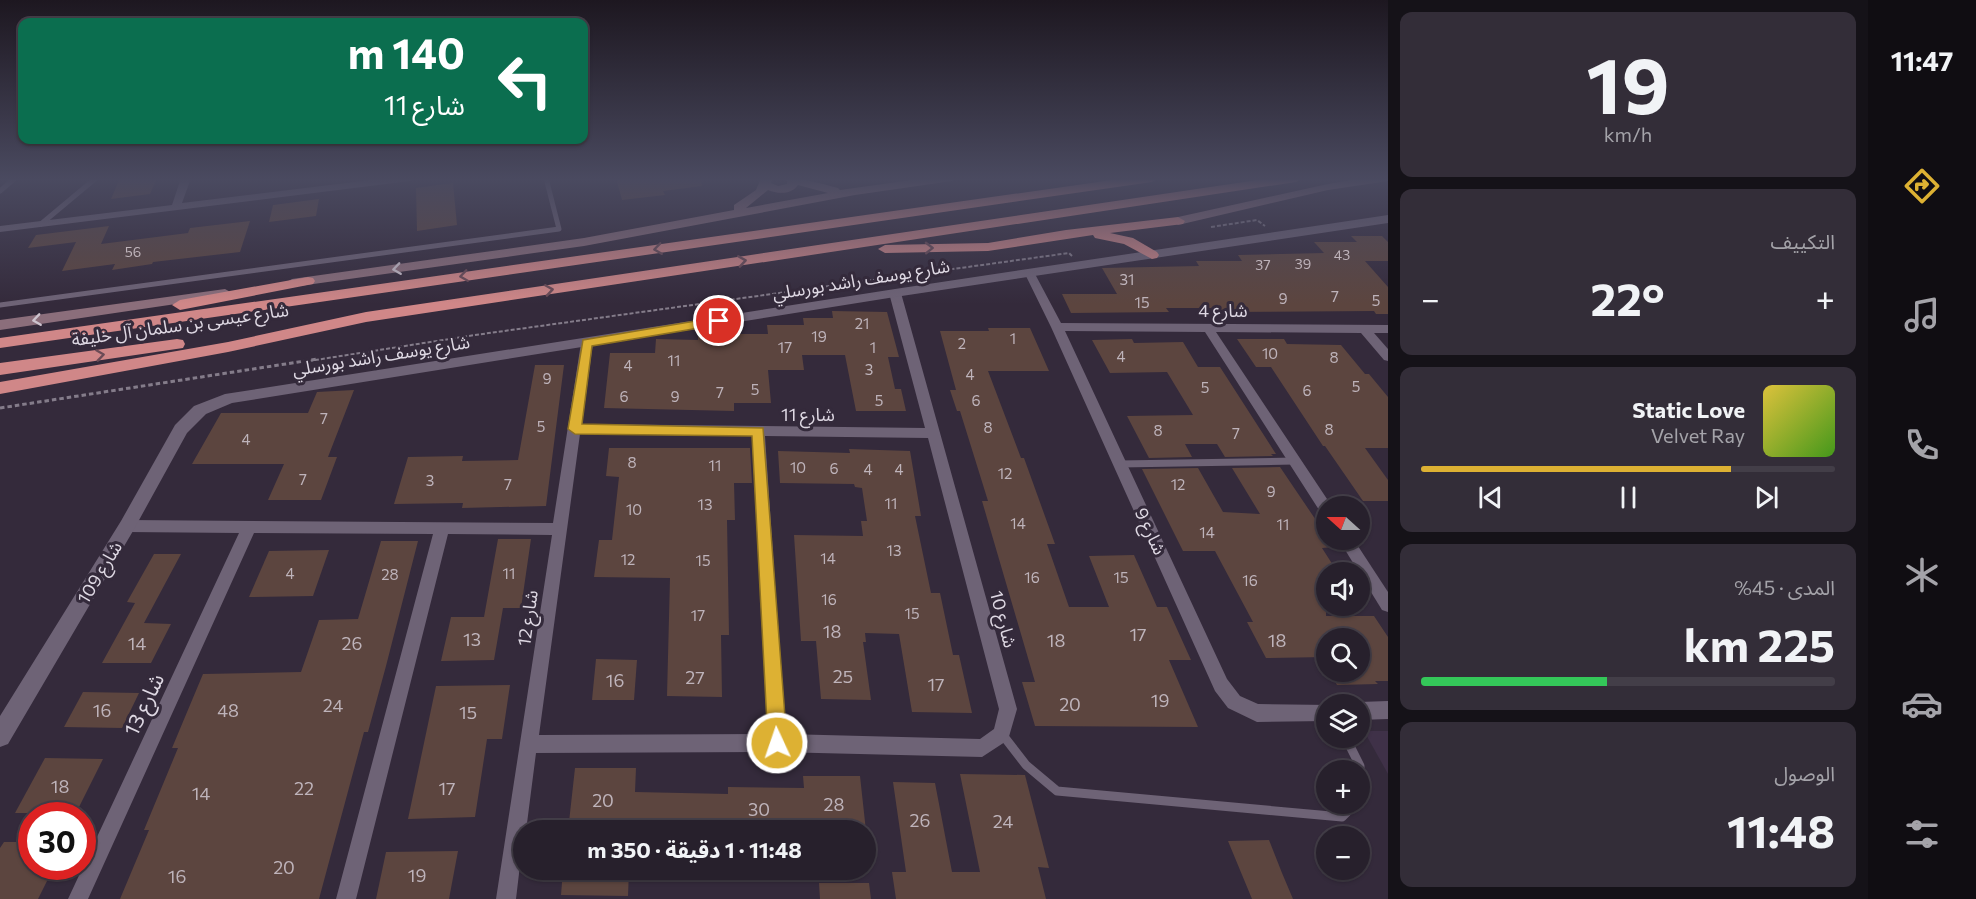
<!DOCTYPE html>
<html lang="ar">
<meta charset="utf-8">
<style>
body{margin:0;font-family:Commissioner,"Noto Sans Arabic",sans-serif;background:#332d38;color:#f1f3f6;direction:rtl;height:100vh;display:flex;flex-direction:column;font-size:22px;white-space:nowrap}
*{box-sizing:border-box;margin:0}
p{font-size:20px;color:#a4a3a9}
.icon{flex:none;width:33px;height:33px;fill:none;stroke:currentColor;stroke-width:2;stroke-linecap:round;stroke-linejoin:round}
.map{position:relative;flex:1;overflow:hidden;direction:ltr}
.sheet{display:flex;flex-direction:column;gap:12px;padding:12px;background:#151218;width:480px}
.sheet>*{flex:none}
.hud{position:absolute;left:18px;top:18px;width:570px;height:126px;border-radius:12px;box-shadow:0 2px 4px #0004,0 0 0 2px #433e48;direction:rtl;background:#0b6e4f;color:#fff;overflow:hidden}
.needle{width:39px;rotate:291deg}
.controls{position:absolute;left:1316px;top:496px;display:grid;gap:12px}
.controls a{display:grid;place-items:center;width:54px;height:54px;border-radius:50%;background:#27202c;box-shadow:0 2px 4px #0004,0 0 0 2px #433e48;font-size:30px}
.speed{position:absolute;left:18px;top:802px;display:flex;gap:12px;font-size:30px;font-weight:700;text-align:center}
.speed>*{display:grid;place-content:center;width:78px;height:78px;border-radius:50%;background:#27202c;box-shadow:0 2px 4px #0004,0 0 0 2px #433e48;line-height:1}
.speed .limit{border:9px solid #d22;background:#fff;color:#111}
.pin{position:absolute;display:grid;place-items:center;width:51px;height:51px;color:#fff;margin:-26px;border:3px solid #fff;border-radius:50%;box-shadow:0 2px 6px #0007}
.me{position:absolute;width:66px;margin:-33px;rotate:357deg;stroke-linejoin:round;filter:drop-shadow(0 0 4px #0008)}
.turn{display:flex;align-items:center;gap:21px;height:126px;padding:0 24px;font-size:27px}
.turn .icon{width:78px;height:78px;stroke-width:2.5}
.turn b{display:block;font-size:42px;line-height:51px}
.big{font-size:45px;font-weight:700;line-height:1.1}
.sheet .widget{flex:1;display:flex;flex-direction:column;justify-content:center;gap:9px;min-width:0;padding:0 21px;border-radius:12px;background:#332d38}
.sheet .dial{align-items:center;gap:0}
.dial b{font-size:78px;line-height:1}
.song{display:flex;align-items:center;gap:18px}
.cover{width:72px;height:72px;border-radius:9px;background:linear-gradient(135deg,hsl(50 70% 55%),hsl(100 70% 35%))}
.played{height:6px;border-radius:3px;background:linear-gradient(90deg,#ddb133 75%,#433e48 75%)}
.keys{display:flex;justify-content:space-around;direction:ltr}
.heat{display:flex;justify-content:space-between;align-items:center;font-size:33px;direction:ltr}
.charge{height:9px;border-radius:4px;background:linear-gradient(90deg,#34c759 45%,#433e48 0)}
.trip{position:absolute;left:513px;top:820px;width:363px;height:60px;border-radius:30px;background:#27202c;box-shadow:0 2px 4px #0004,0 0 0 2px #433e48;font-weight:700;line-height:60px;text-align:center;direction:rtl}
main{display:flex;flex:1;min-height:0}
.dock{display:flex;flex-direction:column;width:108px;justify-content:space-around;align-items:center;background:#100d12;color:#a4a3a9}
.dock .icon{width:42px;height:42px}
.dock .current{color:#ddb133}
.dock b{font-size:27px;color:#f1f3f6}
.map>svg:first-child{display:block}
</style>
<main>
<nav class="dock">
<b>11:47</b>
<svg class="icon current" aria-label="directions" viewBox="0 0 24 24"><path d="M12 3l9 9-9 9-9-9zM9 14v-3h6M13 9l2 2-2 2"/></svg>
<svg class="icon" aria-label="music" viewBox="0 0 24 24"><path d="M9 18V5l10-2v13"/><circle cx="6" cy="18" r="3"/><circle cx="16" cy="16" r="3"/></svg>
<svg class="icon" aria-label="phone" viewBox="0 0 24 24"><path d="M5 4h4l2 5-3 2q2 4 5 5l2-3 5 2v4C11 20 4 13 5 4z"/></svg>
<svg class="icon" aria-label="climate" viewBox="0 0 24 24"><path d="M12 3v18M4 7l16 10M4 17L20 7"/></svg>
<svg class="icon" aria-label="car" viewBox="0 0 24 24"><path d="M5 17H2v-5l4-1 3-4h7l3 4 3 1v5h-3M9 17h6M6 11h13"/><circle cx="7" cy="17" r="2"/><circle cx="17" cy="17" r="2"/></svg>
<svg class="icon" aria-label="filters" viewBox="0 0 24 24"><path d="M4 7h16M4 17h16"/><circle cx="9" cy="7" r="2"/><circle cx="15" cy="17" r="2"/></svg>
</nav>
<section class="sheet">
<div class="widget dial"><b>19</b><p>km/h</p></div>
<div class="widget"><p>التكييف</p>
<div class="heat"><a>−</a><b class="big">22°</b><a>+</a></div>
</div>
<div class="widget">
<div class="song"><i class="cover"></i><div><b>Static Love</b><p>Velvet Ray</p></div></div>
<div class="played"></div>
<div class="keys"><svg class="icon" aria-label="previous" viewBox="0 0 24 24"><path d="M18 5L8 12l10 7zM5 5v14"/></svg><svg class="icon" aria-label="pause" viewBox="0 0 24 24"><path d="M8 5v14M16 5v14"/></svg><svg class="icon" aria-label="next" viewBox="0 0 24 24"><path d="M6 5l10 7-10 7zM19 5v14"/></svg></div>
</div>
<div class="widget"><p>المدى · 45%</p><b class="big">225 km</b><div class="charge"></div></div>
<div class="widget"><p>الوصول</p><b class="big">11:48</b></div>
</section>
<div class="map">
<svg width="1388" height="899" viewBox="0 0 1388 899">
<rect width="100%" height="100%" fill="#342a3b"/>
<path fill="#3f3148" d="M1364 731H1388V774Z"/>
<g fill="#5c453f">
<path d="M120 178H157L150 194 111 199Z"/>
<path d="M616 178H701L702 186 663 191 665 195 622 200Z"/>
<path d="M453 183 457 225 417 231 416 188Z"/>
<path d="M319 199 316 216 269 222 273 205Z"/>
<path d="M250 221 240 252 153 262 152 264 112 270 115 264 62 271 76 242 28 248 36 235 109 226 101 244 188 233 190 228Z"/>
<path d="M1351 236H1382L1388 242V261H1365L1388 287V314H1376L1374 311 1220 312 1217 308H1166L1169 312 1071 313 1062 294H1117L1102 268 1199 266 1196 261H1242L1238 255 1324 253 1314 242H1357Z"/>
<path d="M832 311 887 312 899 357H888L895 389H901L906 411H856L845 355H802L804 370H768L771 403H734V411L604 408 610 353H655L656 339 698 340V334H768L767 325H804L803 318H833Z"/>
<path d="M988 328H1030L1049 371H988L1021 458H1024L1055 544H1047L1069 607H1109L1089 556 1134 555 1157 607H1167L1191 660H1169L1198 727 1035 726 1022 682H1035L982 501H988L960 411H957L950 390H956L940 331H989Z"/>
<path d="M1132 339 1134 343 1183 342 1198 367H1220L1276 454H1271L1273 456 1225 457 1217 444H1185L1192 457 1149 458 1127 416 1193 415 1167 372 1110 373 1092 340Z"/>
<path d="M1237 339H1284L1287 344 1341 345 1365 374H1369L1388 397V448H1365L1388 480V501H1363L1325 446H1323L1271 367H1256Z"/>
<path d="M535 365H564L546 506 462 508 463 503 394 504 408 457 463 456 462 461 518 460Z"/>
<path d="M354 390 328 457H337L321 500H268L284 464H192L221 413H308L317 392Z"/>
<path d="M609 448H750L752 483H734L735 520H727L729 635H721L722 697 667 696 670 578 594 577 599 540H612L619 477 606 476Z"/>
<path d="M849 449 910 451 921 516H915L931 593H940L953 655H959L972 713 912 712 899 634 865 633 866 642H863L871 700 821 699 816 641H801L794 535 863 536 861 521H867L862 488 855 487 854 484 780 483 778 451 850 453Z"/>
<path d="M1280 467 1326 535V540H1329L1334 547 1322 548 1338 573H1326V616H1374L1388 637V681H1375L1378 684 1337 685 1330 672H1359V639H1326V657L1266 658 1247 622H1253L1215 551H1183L1142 469 1198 468 1223 512 1260 514 1232 468Z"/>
<path d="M498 539H531L521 608H503L494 660 441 661 451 617H484Z"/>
<path d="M381 541H418L386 666 368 732H364L319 899H120L149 830H144L178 748H172L203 674 301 672 319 620 358 619Z"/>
<path d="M329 550 313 596 249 597 269 551Z"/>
<path d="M154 554H181L144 623 171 624 151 663H102L135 603 127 602Z"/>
<path d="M596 659 637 660 634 700H592Z"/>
<path d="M510 685 502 739H487L475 817 408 819 436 686Z"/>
<path d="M83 692 139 693 122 728 64 727Z"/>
<path d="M45 758 103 759 76 813H15Z"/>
<path d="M575 768H636L635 792 728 794V787L804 788 803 776H860L866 831H568Z"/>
<path d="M960 774 1025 775 1049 868 1038 867 1046 899H896L892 872H906L893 782 935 783 952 872H980Z"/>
<path d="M1269 840 1282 873 1293 899H1252L1228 841Z"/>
<path d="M4 842H32V867H54L38 899H0V848Z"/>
<path d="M458 851 449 899H376L386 852Z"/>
<path d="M563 870H629L628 896 561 895Z"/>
<path d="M819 883H869L871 899H820Z"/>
</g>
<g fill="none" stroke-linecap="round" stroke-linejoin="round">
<g stroke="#847c8a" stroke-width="2" stroke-dasharray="4 2" stroke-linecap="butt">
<path d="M1211 227 1257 220 1265 226"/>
<path d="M309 361 475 335 1069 253 1072 256"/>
</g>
<path stroke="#847c8a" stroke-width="3" stroke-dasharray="4.5 3" stroke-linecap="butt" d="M0 408 318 359"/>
<g stroke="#6e6376" stroke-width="5">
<path d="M0 191 15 178"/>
<path d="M41 224 96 178"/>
<path d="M0 305 559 229 546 178"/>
</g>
<path stroke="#6e6376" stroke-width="7" d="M1120 464 1294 461"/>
<g stroke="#6e6376" stroke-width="9">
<path d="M1002 734 1026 765 1057 791 1342 817 1355 804"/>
<path d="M1346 738 1360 766 1359 793"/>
</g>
<g fill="#6e6376" fill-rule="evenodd">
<path d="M181 178H191L182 203 387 178H415L410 181 0 232V226L172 205Z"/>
<path d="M1030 271 1035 274 1061 323 1388 325V333H1374L1388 349V361L1384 360 1361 333 1216 332 1331 505 1332 507H1326V515L1321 513 1205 332 1065 331 1227 679 1240 696 1258 704 1330 705H1326V721L1257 722 1228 708 1215 691 1051 327 1025 274Z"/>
<path d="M895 290 901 293 1017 709 1008 740 982 757 777 752 536 753 526 831H524L516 899H496L552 535 448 534 356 899H336L433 534 254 533 88 899H68L239 533 127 532 122 530 120 526 122 522 127 520 553 523 581 343 587 339 593 343 582 424 925 428 889 293ZM580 434 752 436 768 734 539 735ZM765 436 928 438 999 709 994 729 980 739 785 734Z"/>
<path d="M1339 540H1354L1388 592V612L1382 610Z"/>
<path d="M1388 701V719L1359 720V705H1353L1359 702Z"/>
</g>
<path fill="#6e6376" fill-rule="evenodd" d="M1388 215V223L895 297 232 403 206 414 187 433 133 531 8 744 0 747V716L121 521 175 425 194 406 225 394 895 289Z"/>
<g fill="#8b6e7b" fill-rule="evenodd">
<path d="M761 178H773L771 183 778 186 787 184V181L783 178C802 178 820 183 838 188L840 190 926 178H958L952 181 855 195 584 246 292 287 285 283 292 279 584 238 734 210V205L756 190ZM798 185 828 193 746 208 768 190C778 194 791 195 798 185Z"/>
<path d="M1364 178H1388V181L1328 190 1178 225 1172 221 1178 217 1328 184Z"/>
<path d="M225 289 232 293 230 296 0 330V320Z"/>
</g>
<g fill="#d08788" fill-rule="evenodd">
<path d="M1126 178H1158L1152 182 0 348V338Z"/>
<path d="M1271 178H1302L1296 182 366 322 228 352 0 394V382L228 342 366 312Z"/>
<path d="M1178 217 1185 221 1183 224 1110 233 1133 238 1157 252 1159 255 1157 258 1152 259 1124 244 1095 238 1093 235 988 251 885 253 878 249 885 245 988 243 1066 230Z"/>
<path d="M308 277 313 278 315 281 313 284 180 310 172 305 180 300Z"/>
<path d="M177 339 183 340 185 344 183 348 0 375V363Z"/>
</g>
</g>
<defs><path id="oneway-chevron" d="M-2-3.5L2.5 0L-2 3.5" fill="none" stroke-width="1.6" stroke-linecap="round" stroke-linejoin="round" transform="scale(1.5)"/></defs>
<g stroke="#6b4b56">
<use href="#oneway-chevron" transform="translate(929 248) rotate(-1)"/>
<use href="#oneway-chevron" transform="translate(658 249) rotate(172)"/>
<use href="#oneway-chevron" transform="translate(742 261) rotate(-9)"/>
<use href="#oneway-chevron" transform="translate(464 276) rotate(172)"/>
<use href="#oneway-chevron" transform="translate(549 290) rotate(-9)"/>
<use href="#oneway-chevron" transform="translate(100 355) rotate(-8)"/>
</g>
<g stroke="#cdc3ce">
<use href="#oneway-chevron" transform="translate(397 269) rotate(172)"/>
<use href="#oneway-chevron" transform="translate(37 320) rotate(172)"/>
</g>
<linearGradient id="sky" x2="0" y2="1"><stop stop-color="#1d1720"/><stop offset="0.59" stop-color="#4a4a60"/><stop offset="1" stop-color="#4a4a60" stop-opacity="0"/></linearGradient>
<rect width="1388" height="304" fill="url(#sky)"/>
<path fill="#ddb133" stroke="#907321" stroke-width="1.5" d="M719 317 725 321 723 324 592 346 582 424 763 428 787 743 784 750 777 752 771 750 768 743 752 436 575 434 568 429 583 340Z"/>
<g text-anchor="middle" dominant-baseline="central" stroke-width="6" stroke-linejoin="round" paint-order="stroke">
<g font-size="14" fill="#beb3ba">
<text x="133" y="251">56</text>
<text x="1342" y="254">43</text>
<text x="1303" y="263">39</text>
<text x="1263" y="264">37</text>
</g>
<g font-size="15" fill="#beb3ba">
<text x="1127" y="279">31</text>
<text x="1335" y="296">7</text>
<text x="1283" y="298">9</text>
<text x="1376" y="300">5</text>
<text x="1142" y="302">15</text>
<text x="862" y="323">21</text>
<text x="819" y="336">19</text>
<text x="1013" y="338">1</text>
<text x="962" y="343">2</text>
<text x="785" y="347">17</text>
<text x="873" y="347">1</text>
<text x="1270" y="353">10</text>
<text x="1121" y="356">4</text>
<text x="1334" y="357">8</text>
<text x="674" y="360">11</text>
<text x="628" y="365">4</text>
<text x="869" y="369">3</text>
<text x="970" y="374">4</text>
<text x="547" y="378">9</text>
<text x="1356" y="386">5</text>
<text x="1205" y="387">5</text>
<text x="755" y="389">5</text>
<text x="1307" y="390">6</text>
<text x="720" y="392">7</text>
<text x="624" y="396">6</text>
<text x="675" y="396">9</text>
<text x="879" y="400">5</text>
<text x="976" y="400">6</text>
<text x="324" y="418">7</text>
<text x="541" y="426">5</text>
<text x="988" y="427">8</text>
<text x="1329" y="429">8</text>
<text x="1158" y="430">8</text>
<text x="1236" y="433">7</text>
<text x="246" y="439">4</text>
<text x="632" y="462">8</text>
<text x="715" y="465">11</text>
<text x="798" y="467">10</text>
<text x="834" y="468">6</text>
<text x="868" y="469">4</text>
<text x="899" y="469">4</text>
<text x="1005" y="473">12</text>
<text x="303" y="479">7</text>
<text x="430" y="480">3</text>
<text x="508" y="484">7</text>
<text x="1178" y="484">12</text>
<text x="1271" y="491">9</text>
<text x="891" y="503">11</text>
<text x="705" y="504">13</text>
<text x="634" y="509">10</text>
<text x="1018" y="523">14</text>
<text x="1283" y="524">11</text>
<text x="1207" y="532">14</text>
<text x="894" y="550">13</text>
<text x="828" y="558">14</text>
<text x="628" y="559">12</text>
<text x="703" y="560">15</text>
<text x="290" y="573">4</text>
<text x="509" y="573">11</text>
<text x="390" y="574">28</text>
<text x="1032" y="577">16</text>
<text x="1121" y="577">15</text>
<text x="1250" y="580">16</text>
<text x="829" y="599">16</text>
<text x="912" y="613">15</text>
<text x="698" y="615">17</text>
</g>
<g font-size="18" fill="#ded8e3" stroke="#342a3b">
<text transform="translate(861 279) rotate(-9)">شارع يوسف راشد بورسلي</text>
<text x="1223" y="310">شارع 4</text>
<text transform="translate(180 324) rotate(-8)">شارع عيسى بن سلمان آل خليفة</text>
<text transform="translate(381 355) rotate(-9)">شارع يوسف راشد بورسلي</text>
<text x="808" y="414">شارع 11</text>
<text transform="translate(1151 531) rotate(65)">شارع 9</text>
<text transform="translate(99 572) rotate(-59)">شارع 109</text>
<text transform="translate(527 618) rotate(-82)">شارع 12</text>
<text transform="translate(1004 619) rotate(75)">شارع 10</text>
</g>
<g font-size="18" fill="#beb3ba">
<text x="832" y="631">18</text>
<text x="1138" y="634">17</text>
<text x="472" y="639">13</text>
<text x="1056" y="640">18</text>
<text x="1277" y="640">18</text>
<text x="137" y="643">14</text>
<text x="352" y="643">26</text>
<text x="843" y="676">25</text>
<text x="695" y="677">27</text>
<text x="615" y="680">16</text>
<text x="936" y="684">17</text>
<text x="1160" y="700">19</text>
<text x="1070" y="704">20</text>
<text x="333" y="705">24</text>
<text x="102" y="710">16</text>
<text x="228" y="710">48</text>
<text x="468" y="712">15</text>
<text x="60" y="786">18</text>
<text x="304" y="788">22</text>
<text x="447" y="788">17</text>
<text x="201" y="793">14</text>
<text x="603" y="800">20</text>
<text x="834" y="804">28</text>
<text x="759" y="809">30</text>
<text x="920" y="820">26</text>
<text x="1003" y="821">24</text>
<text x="284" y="867">20</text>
<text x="417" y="875">19</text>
<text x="177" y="876">16</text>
</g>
<g font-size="21" fill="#ded8e3" stroke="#342a3b">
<text transform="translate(143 704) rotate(-65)">شارع 13</text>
</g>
</g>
</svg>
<div class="controls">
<a><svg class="needle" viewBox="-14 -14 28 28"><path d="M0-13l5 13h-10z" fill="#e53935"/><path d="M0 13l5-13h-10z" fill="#a4a3a9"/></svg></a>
<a><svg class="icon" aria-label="sound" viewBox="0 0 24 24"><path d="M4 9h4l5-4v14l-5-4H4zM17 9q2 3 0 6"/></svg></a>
<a><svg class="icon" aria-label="search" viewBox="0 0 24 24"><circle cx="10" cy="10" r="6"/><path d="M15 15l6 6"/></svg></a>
<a><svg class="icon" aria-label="layers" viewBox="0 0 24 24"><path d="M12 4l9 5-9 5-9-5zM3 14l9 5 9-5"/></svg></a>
<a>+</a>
<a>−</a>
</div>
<div class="speed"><div class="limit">30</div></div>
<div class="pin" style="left:719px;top:321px;background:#d93025"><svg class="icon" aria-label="arrive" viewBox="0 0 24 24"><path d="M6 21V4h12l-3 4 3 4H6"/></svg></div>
<svg class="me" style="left:777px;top:743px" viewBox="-20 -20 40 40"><circle r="17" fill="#ddb133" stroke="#fff" stroke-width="3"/><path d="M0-11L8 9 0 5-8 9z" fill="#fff"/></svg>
<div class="trip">11:48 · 1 دقيقة · 350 m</div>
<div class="hud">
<div class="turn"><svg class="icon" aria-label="left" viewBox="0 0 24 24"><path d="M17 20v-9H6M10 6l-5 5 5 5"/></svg><div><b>140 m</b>شارع 11</div></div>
</div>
</div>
</main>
